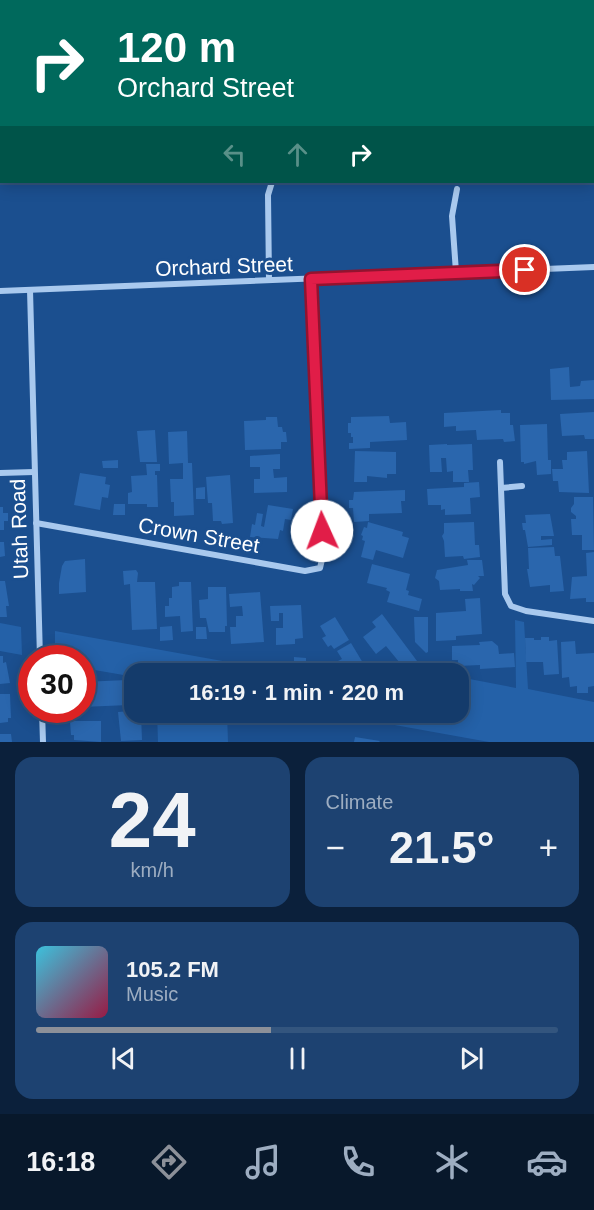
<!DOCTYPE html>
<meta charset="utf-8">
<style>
body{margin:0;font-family:Helvetica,sans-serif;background:#1d4271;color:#f1f3f6;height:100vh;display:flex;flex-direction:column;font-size:22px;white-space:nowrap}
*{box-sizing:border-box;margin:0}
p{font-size:20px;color:#9dadc1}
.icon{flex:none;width:33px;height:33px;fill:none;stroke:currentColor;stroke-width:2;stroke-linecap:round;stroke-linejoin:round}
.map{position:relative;height:742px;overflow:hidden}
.side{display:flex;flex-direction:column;gap:15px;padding:15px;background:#0b203b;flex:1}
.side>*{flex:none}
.top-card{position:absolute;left:0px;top:0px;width:594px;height:183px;box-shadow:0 3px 15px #0003,0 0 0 2px #33557e;background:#00695c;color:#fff;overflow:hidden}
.speed{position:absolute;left:18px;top:645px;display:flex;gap:12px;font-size:30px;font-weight:700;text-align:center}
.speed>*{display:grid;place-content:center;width:78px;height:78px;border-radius:50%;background:#143b6b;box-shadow:0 3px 15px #0003,0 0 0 2px #33557e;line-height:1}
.speed .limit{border:9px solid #d22;background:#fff;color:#111}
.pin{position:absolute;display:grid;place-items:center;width:51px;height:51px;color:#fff;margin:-26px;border:3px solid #fff;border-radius:50%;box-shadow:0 2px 6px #0007}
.me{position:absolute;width:66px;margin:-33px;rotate:358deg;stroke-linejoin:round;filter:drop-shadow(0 0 4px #0008)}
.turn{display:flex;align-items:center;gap:21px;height:126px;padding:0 18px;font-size:27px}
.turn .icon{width:78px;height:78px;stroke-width:2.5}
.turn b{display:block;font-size:42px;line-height:51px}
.lanes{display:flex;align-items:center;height:57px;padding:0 18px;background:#0003;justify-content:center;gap:30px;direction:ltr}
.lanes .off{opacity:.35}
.big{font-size:45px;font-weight:800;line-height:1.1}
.side .tile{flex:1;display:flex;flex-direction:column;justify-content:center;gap:9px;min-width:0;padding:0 21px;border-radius:18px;background:#1d4271}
.side .dial{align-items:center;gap:0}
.dial b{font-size:78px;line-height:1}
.song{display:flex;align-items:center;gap:18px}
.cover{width:72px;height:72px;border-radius:9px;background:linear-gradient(135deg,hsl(190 70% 55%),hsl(340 70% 35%))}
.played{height:6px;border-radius:3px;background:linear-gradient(90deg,#8c9099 45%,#33557e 45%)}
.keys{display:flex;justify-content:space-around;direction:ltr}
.heat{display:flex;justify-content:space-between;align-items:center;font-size:33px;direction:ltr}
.side .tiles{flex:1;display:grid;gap:15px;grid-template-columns:1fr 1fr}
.tile:last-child{grid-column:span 2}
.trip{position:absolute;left:124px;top:663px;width:345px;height:60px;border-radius:18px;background:#143b6b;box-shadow:0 3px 15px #0003,0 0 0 2px #33557e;font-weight:800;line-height:60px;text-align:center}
.tab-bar{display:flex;height:96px;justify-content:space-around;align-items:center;background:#08182b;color:#9dadc1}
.tab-bar .icon{width:42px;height:42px}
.tab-bar .active{color:#8c9099}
.tab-bar b{font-size:27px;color:#f1f3f6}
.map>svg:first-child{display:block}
</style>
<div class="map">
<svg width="594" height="742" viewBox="0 0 594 742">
<rect width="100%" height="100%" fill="#1b4f8f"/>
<g fill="#2461a8">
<path d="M515 620 524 622 528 689 594 702V742H489L328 713 459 712V677L516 688Z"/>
<path d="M0 623 21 627 22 655 0 651Z"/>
<path d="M55 631 290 673 135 674V677L83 668 82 658H55Z"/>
<path d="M157 713H227L228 742H158Z"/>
</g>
<g fill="#2a66ad">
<path d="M569 367 570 387 580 386 581 381 594 380V399L551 400 550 369Z"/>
<path d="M501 410V413H510V425H513L515 441 504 442 503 439 477 440 476 430 456 431V426L444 427V413Z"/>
<path d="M594 412V439H585L584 435 562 436 560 414Z"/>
<path d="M389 416 390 423 406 422 407 440 370 442V448L349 449V443H353V437H351V433H348V423H351V417Z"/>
<path d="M266 417H277L278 427H282L283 432H286L287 442H281V449L245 450 244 421 266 420Z"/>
<path d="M547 424 548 460H551V474L537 475 536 461 524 464V462H521L520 425Z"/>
<path d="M155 430 157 462H140L137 431Z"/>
<path d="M187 431 188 463H192L194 515 174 516V502H171L170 479H183V463L169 464 168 432Z"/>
<path d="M447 444V445L472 444 473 470H468L469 482H453V471L447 472 446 458H441L442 472H430L429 445Z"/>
<path d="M355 451 396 452V474H387V478L367 476V482H354Z"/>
<path d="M587 451 589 493 559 492 558 481H553L552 469H563L562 460H567V452Z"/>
<path d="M280 454V469H273L274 478 287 477V492L254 493V479H260V467H250V456Z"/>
<path d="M118 460V468H103L102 461Z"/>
<path d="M146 464H160V471H155V475H157L158 507H147V504H128V493L132 492 131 476 147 475Z"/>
<path d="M80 473 106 477 105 484 110 485 108 498 102 497 100 510 74 505Z"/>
<path d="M230 475 233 523 222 524 221 521H213L212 503H208L206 477Z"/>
<path d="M479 482 480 497 470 498 471 514 445 515V509L441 510V505H428L427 489 464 487V483Z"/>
<path d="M205 487V499H196V488Z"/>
<path d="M405 490V501H401L402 513 369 514V521L354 522 353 508H349V500H353L354 492Z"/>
<path d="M574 497H593L594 550H582V535H572L571 519H576V516L571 512V508L574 504Z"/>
<path d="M114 504H125V515H113Z"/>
<path d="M268 505 293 509 291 520 285 519 283 531 280 530 278 539 250 537 252 524 255 525 257 513 263 514 261 526 264 527Z"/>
<path d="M0 507H3V513H8V521H4V530H0Z"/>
<path d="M550 514 554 536H541V540L552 539V545L528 547 525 530H523L522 523H526L525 515Z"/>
<path d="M368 522 403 532 402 536 409 538 403 558 376 550 373 560 361 557 365 541 362 540 363 536 361 535 364 527 367 528Z"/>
<path d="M474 522 475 545H479L480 557 464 559 463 556 445 557 444 541 442 536 444 533V523Z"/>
<path d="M0 542H4L5 556 0 557Z"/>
<path d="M554 547 555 556H560L564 591 550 592V585L530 587 527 569H529L528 548Z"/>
<path d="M594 552V602H586V598L570 599 572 577 587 576 586 553Z"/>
<path d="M85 559 86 592 59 594V583L62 566 65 561Z"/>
<path d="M467 560H482L484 576H478L480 578 474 585 472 584 473 591H460V589L440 590 439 581 435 578 437 570 468 565Z"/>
<path d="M372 564 410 574 406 590 409 591 408 595 422 599 419 611 387 602 390 592 386 590 387 588 367 583Z"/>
<path d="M136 570 138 573 137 582H155L157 629 132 630 130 584 124 585 123 571Z"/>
<path d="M0 581H5L9 606H6L7 617H0Z"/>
<path d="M179 582H191L193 631 181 632 180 616 165 617V606H169V598H172V587L179 586Z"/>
<path d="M208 587H226L227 626H225V632H209L206 618H200L199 600 208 599Z"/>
<path d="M260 592 264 642 231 644 230 627H236V616H243L242 606 230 607 229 594Z"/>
<path d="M480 598 482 634 456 636V640L436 641V613L466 611 465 599Z"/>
<path d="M301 605 303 638 295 639V644L276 645V628H283V613H279V621H271L270 606Z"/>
<path d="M382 614 420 665 409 674 386 646 376 654 363 637 376 627 372 622Z"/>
<path d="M335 617 349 640 334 649 331 645 328 647 322 638 326 636 320 626Z"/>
<path d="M414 617H428V652L426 653 415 642Z"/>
<path d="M172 626 173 640 160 641V627Z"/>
<path d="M196 627H206L207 639H196Z"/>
<path d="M541 637H549V641L557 640 559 674 544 675 543 662H526L525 638H534V640H541Z"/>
<path d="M492 641 498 646 499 654 514 653 515 667 480 669V665L458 666V660H452V646L480 645 479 642Z"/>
<path d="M575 641 576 654 594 653V686L588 687V693H577V686L570 687 569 677 562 678 561 642Z"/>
<path d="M351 643 363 663 345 674H340L334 663 342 659 337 651Z"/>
<path d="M0 656H3V663L6 662 10 683 0 684Z"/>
<path d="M294 657 306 658V673H294Z"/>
<path d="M127 680 129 705 82 707V682Z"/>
<path d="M0 694H10L11 718H8V722L0 723Z"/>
<path d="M131 711V714H141L142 740 121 741 118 712Z"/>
<path d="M70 721H101V742L74 740V735H71Z"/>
<path d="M0 734H11L12 742H0Z"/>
<path d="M355 737 380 741 379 742H354Z"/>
</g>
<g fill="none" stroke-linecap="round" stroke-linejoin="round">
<g stroke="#a9c9ee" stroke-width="6">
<path d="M459 0 463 2"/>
<path d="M343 2V0"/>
<path d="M538 2V0"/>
<path d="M592 51 594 52"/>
<path d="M456 272 452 216 457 189"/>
<path d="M269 280 268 195 272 182"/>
<path d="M30 290 40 658"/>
<path d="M0 291 594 267"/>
<path d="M500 462 505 594 511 606 526 611 594 621"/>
<path d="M0 473 34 472"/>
<path d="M501 488 522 486"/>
<path d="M36 523 305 571 320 568 323 555 311 279"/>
<path d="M42 710 43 742"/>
</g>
</g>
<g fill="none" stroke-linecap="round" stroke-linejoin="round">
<g stroke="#92132f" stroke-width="15">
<path id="route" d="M322 531 311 279 525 270"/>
</g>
<use href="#route" stroke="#e11d48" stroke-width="10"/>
</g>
<g text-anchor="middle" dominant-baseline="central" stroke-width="6" stroke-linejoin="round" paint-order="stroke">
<g font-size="21" fill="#fff" stroke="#1b4f8f">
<text transform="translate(224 266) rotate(-2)">Orchard Street</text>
<text transform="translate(19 529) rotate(-92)">Utah Road</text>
<text transform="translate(199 535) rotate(10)">Crown Street</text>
</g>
</g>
</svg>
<div class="speed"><div class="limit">30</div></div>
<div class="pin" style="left:525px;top:270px;background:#d93025"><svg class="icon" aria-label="arrive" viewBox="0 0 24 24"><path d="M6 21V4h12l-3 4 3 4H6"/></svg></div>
<svg class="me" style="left:322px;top:531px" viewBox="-20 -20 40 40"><circle r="19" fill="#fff"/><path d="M0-13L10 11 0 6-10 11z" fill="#e11d48"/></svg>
<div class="trip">16:19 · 1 min · 220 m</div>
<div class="top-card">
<div class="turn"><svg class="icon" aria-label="right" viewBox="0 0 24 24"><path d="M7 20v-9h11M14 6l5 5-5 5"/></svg><div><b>120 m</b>Orchard Street</div></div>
<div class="lanes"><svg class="icon off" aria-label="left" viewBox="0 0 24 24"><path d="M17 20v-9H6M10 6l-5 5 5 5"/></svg><svg class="icon off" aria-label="ahead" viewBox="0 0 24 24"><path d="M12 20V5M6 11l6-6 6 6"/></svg><svg class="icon" aria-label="right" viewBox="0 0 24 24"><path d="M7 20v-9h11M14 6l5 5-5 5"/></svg></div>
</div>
</div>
<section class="side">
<div class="tiles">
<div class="tile dial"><b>24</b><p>km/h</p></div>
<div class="tile"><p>Climate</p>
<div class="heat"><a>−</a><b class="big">21.5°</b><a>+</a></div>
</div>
<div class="tile">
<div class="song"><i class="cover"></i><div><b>105.2 FM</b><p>Music</p></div></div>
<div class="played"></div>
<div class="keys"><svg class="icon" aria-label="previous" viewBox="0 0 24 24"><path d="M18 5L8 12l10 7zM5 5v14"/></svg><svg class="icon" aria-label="pause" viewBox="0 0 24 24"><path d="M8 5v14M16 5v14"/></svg><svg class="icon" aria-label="next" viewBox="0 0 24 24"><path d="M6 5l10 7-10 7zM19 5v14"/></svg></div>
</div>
</div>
</section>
<nav class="tab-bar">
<b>16:18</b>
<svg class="icon active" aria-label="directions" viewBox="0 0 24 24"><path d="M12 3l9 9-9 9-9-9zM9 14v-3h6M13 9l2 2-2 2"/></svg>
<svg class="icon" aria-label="music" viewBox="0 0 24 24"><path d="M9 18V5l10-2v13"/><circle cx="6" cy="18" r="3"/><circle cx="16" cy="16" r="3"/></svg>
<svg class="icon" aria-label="phone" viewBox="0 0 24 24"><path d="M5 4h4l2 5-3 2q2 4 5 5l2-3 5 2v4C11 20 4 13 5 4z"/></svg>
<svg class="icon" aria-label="climate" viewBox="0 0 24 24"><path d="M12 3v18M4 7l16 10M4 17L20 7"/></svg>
<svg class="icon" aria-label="car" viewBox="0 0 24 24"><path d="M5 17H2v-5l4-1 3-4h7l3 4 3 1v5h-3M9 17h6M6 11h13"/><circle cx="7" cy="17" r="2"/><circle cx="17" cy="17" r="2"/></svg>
</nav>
